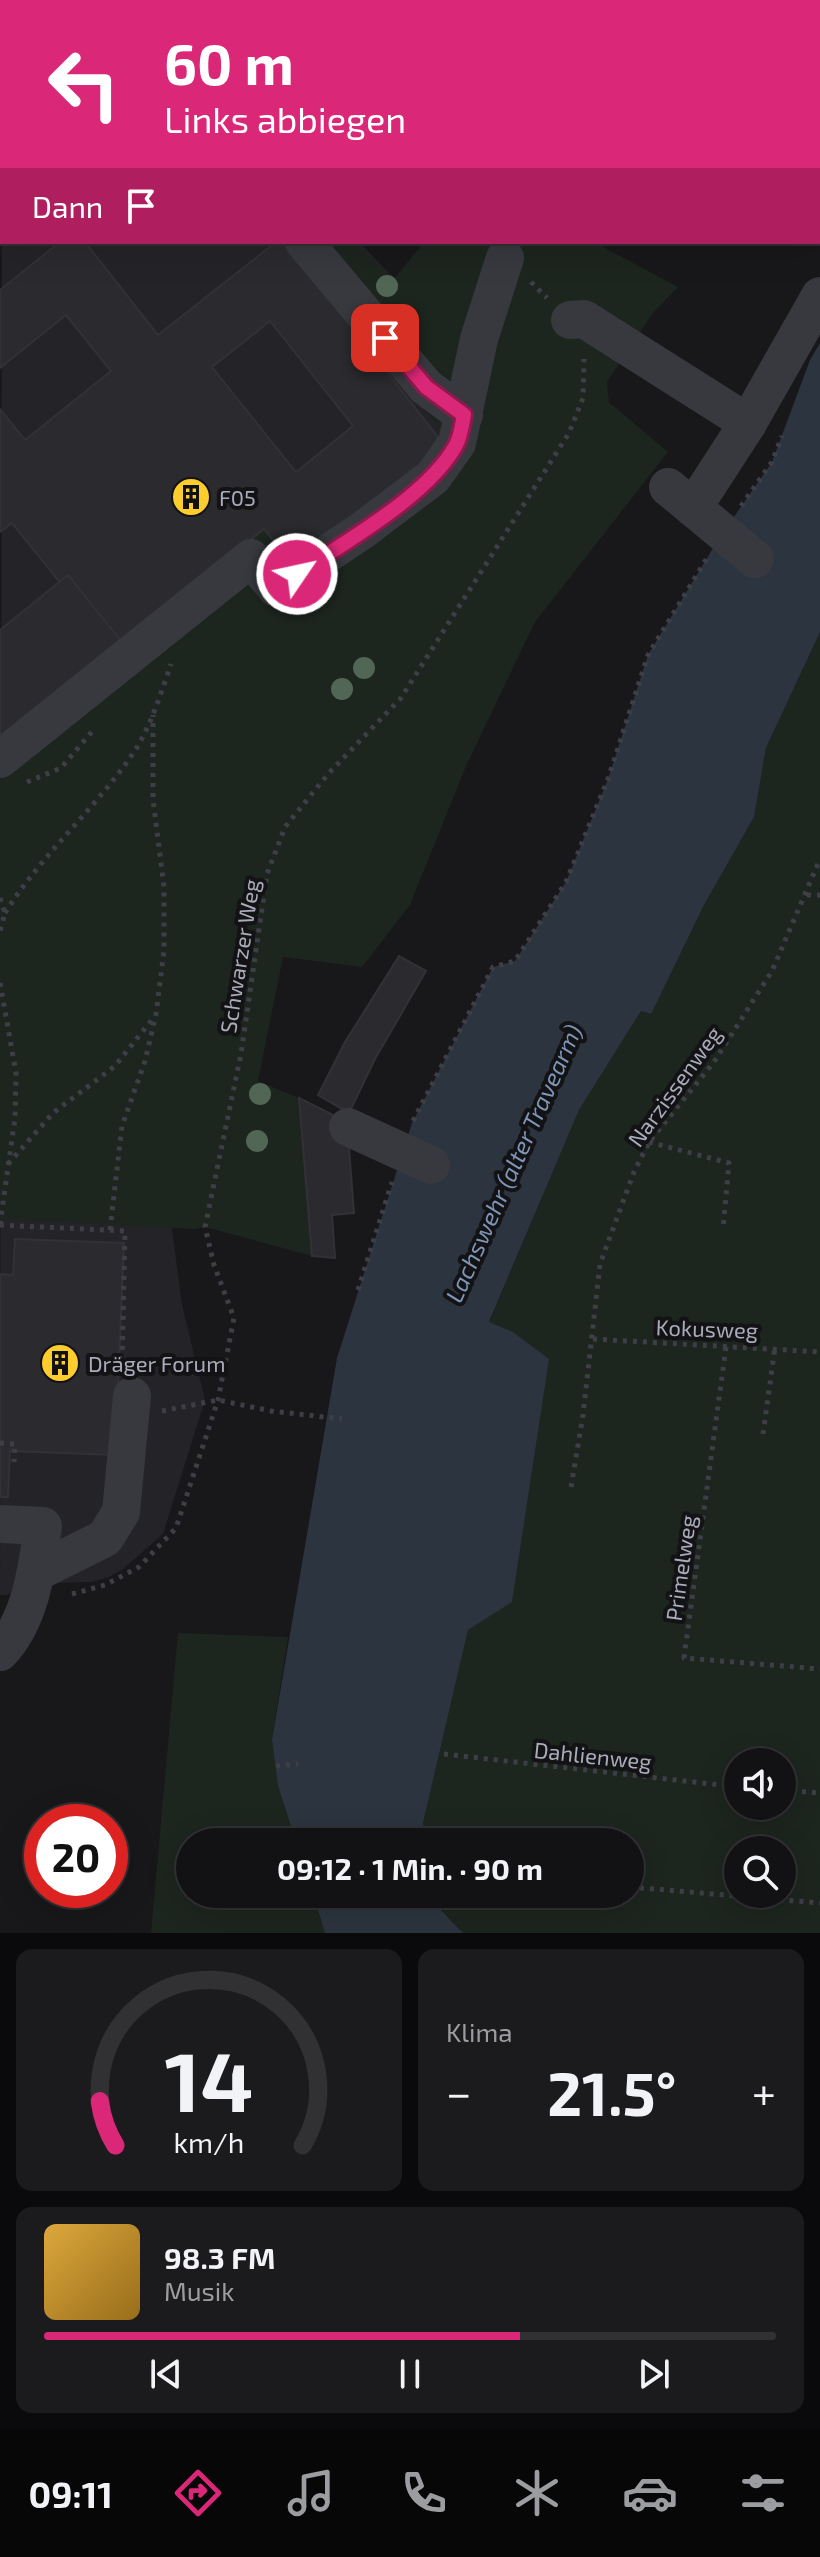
<!DOCTYPE html>
<html lang="de">
<meta charset="utf-8">
<style>
body{margin:0;font-family:"Exo 2",sans-serif;background:#1b1a1d;color:#f1f3f6;height:100vh;display:flex;flex-direction:column;font-size:30px;white-space:nowrap}
*{box-sizing:border-box;margin:0}
p{font-size:26px;color:#9c9da0}
.icon{flex:none;width:44px;height:44px;fill:none;stroke:currentColor;stroke-width:2;stroke-linecap:round;stroke-linejoin:round}
.map{position:relative;height:1933px;overflow:hidden}
.panel{display:flex;flex-direction:column;gap:16px;padding:16px;background:#0a090b;flex:1}
.panel>*{flex:none}
.guide{position:absolute;left:0px;top:0px;width:820px;height:244px;box-shadow:0 8px 32px #0002,0 0 0 2px #313134;background:#db2777;color:#fff;overflow:hidden}
.buttons{position:absolute;left:724px;top:1748px;display:grid;gap:16px}
.buttons a{display:grid;place-items:center;width:72px;height:72px;border-radius:50%;background:#121114;box-shadow:0 8px 32px #0002,0 0 0 2px #313134;font-size:40px}
.speed{position:absolute;left:24px;top:1804px;display:flex;gap:16px;font-size:40px;font-weight:700;text-align:center}
.speed>*{display:grid;place-content:center;width:104px;height:104px;border-radius:50%;background:#121114;box-shadow:0 8px 32px #0002,0 0 0 2px #313134;line-height:1}
.speed .limit{border:12px solid #d22;background:#fff;color:#111}
.pin{position:absolute;display:grid;place-items:center;width:68px;height:68px;color:#fff;margin:-34px;border-radius:16px;box-shadow:0 4px 12px #0006}
.me{position:absolute;width:88px;margin:-44px;rotate:56deg;stroke-linejoin:round;filter:drop-shadow(0 0 6px #0008)}
.turn{display:flex;align-items:center;gap:28px;height:168px;padding:0 32px;font-size:36px}
.turn .icon{width:104px;height:104px;stroke-width:2.5}
.turn b{display:block;font-size:56px;line-height:68px}
.then{display:flex;align-items:center;height:76px;padding:0 32px;background:#0003;gap:16px;font-size:30px}
.big{font-size:60px;font-weight:700;line-height:1.1}
.panel .card{flex:1;display:flex;flex-direction:column;justify-content:center;gap:12px;min-width:0;padding:0 28px;border-radius:16px;background:#1b1a1d}
.panel .dial{align-items:center;gap:0}
.dial svg{height:208px;overflow:visible;fill:none;stroke:#313134;stroke-width:7;stroke-linecap:round;text-anchor:middle}
.dial text{fill:#f1f3f6;stroke:none}
.song{display:flex;align-items:center;gap:24px}
.cover{width:96px;height:96px;border-radius:12px;background:linear-gradient(135deg,hsl(40 70% 55%),hsl(40 70% 35%))}
.played{height:8px;border-radius:4px;background:linear-gradient(90deg,#db2777 65%,#313134 65%)}
.keys{display:flex;justify-content:space-around;direction:ltr}
.heat{display:flex;justify-content:space-between;align-items:center;font-size:44px;direction:ltr}
.panel .tiles{flex:1;display:grid;gap:16px;grid-template-columns:1fr 1fr}
.card:last-child{grid-column:span 2}
.trip{position:absolute;left:176px;top:1828px;width:468px;height:80px;border-radius:40px;background:#121114;box-shadow:0 8px 32px #0002,0 0 0 2px #313134;font-weight:700;line-height:80px;text-align:center}
.tabs{display:flex;height:128px;justify-content:space-around;align-items:center;background:#070708;color:#9c9da0}
.tabs .icon{width:56px;height:56px}
.tabs .current{color:#db2777}
.tabs b{font-size:36px;color:#f1f3f6}
.map>svg:first-child{display:block}
</style>
<div class="map">
<svg width="820" height="1933" viewBox="0 0 820 1933">
<rect width="100%" height="100%" fill="#18171a"/>
<path fill="#242327" d="M2 173V242H359L394 278 548 389 490 454 169 1206 182 1305 205 1400 163 1534 123 1569 109 1577 92 1582 53 1583 6 1595H0Z"/>
<g fill="#1d251f" fill-rule="evenodd">
<path d="M288 242H355L394 279 424 242H594L678 287 653 313 607 382 609 402 668 452 535 622 466 766 410 905 362 967 283 957 258 1081 299 1098 312 1256 205 1227 195 1229 0 1219V737L264 529 294 567 453 444Z"/>
<path d="M820 632V1933H463L431 1900 430 1894H630V1842H425L423 1823 468 1630 512 1601 548 1359 513 1332 489 1323 579 1110 641 1011 650 1014 704 905 754 817 766 748ZM738 1762H782V1806H738ZM738 1850H782V1894H738Z"/>
<path d="M178 1633 288 1637 272 1740 278 1786 296 1842H190V1894H313L325 1933H151Z"/>
</g>
<g fill="#2c353f">
<path d="M820 343V632L766 748 754 817 704 905 651 1014 641 1011 579 1110 489 1322 513 1332 549 1359 512 1602 468 1630 423 1823 425 1842H296L278 1786 272 1740 337 1358 412 1123 493 967 515 961 566 882 608 779 648 655 718 540 772 462 810 360Z"/>
<path d="M313 1894H430L431 1900 463 1933H325Z"/>
</g>
<g fill="#2b2a2e" stroke="#323136" stroke-width="2" fill-rule="evenodd">
<path d="M60 242H85L158 335 276 242H284L446 447 294 567 264 529 0 737V660L75 601 12 523 0 532V409L25 440 111 371 66 315 0 368V290ZM270 321 353 426 296 472 212 367Z"/>
<path d="M68 575 121 641 0 737V630Z"/>
<path d="M399 956 426 971 375 1059 349 1113 318 1095 345 1042Z"/>
<path d="M299 1098 347 1122 354 1213 332 1215 335 1258 312 1256Z"/>
<path d="M15 1239 124 1243 115 1455 10 1451 8 1497H0V1274L13 1275Z"/>
</g>
<g fill="none" stroke-linecap="round" stroke-linejoin="round">
<g stroke="#3e3f46" stroke-width="5" stroke-dasharray="4 6" stroke-linecap="butt">
<path d="M588 2V0"/>
<path d="M531 282 547 298"/>
<path d="M741 506 772 462 782 436"/>
<path d="M27 782 61 768 95 728"/>
<path d="M807 895H820"/>
<path d="M0 898 5 913 0 931"/>
<path d="M5 913C41 855 94 810 132 755 150 729 161 693 171 664"/>
<path d="M0 983 16 1073 15 1118 0 1224"/>
<path d="M413 1121 493 967 515 961 566 882 608 779 648 655 707 558"/>
<path d="M649 1142 729 1163 723 1229"/>
<path d="M8 1164 53 1113 115 1066 155 1016"/>
<path d="M0 1225 125 1231 122 1365"/>
<path d="M110 1230 122 1126 145 1061 156 1014 164 951V887L153 799V715"/>
<path d="M358 1290 392 1182"/>
<path d="M593 1339 820 1352"/>
<path d="M726 1347 684 1658 820 1669"/>
<path d="M162 1411 218 1400 271 1411 342 1419"/>
<path d="M763 1434 775 1347"/>
<path d="M0 1443 15 1444 14 1462"/>
<path d="M571 1487 583 1415 600 1264 634 1172 649 1142 714 1062 772 971 820 859"/>
<path d="M72 1594 105 1585 139 1567 176 1528 218 1400 234 1318 214 1265 205 1227 241 1054 267 874 285 827 328 774 401 698 569 433 583 398 584 359"/>
<path d="M444 1754 738 1787"/>
<path d="M276 1766 298 1764"/>
<path d="M782 1790 820 1793"/>
<path d="M630 1887 820 1903"/>
</g>
<g stroke="#38393f" stroke-width="38">
<path d="M658 2 659 0"/>
<path d="M304 242 426 387 464 415"/>
<path d="M570 320 584 319 748 423"/>
<path d="M668 487 755 559"/>
<path d="M693 508 748 423 820 296"/>
<path d="M0 759 251 558 276 588 360 532 433 477 457 443 479 339 505 258"/>
<path d="M348 1127 431 1165"/>
<path d="M0 1524 43 1526C37 1568 31 1620 0 1652"/>
<path d="M37 1572 105 1538 121 1512 132 1396"/>
</g>
</g>
<g fill="#516655">
<circle cx="387" cy="286" r="11"/>
<circle cx="364" cy="668" r="11"/>
<circle cx="342" cy="689" r="11"/>
<circle cx="260" cy="1094" r="11"/>
<circle cx="257" cy="1141" r="11"/>
</g>
<g fill="none" stroke-linecap="round" stroke-linejoin="round">
<g stroke="#8e194d" stroke-width="20">
<path id="route" d="M297 574C345 542 429 495 456 445 461 436 462 424 464 415L426 387 385 338"/>
</g>
<use href="#route" stroke="#db2777" stroke-width="14"/>
</g>
<defs>
<g id="building-disc" transform="scale(2)"><circle r="9.5" fill="#fccd2d" stroke="#131215"/><path d="M-4-6H4V6H1V3H-1V6H-4ZM-2.5-4.3h1.7v1.8h-1.7ZM.8-4.3h1.7v1.8H.8ZM-2.5-1h1.7V.8h-1.7ZM.8-1h1.7V.8H.8Z" fill="#111"/></g>
</defs>
<g fill-rule="evenodd">
<use href="#building-disc" x="191" y="497"/>
<use href="#building-disc" x="60" y="1363"/>
</g>
<g text-anchor="middle" dominant-baseline="central" stroke-width="8" stroke-linejoin="round" paint-order="stroke">
<g font-size="22" fill="#a9acba" stroke="#131215" text-anchor="start">
<text x="219" y="497">F05</text>
<text x="88" y="1363">Dräger Forum</text>
</g>
<g font-size="22" fill="#a9acba" stroke="#131215">
<text transform="translate(239 956) rotate(-81)">Schwarzer Weg</text>
<text transform="translate(674 1086) rotate(-54)">Narzissenweg</text>
<text transform="translate(707 1328) rotate(2)">Kokusweg</text>
<text transform="translate(680 1568) rotate(-82)">Primelweg</text>
<text transform="translate(593 1755) rotate(6)">Dahlienweg</text>
</g>
<g font-size="24" font-style="italic" fill="#7e96b7" stroke="#131215">
<text transform="translate(513 1163) rotate(-66)">Lachswehr (alter Travearm)</text>
</g>
</g>
</svg>
<div class="buttons">
<a><svg class="icon" aria-label="sound" viewBox="0 0 24 24"><path d="M4 9h4l5-4v14l-5-4H4zM17 9q2 3 0 6"/></svg></a>
<a><svg class="icon" aria-label="search" viewBox="0 0 24 24"><circle cx="10" cy="10" r="6"/><path d="M15 15l6 6"/></svg></a>
</div>
<div class="speed"><div class="limit">20</div></div>
<div class="pin" style="left:385px;top:338px;background:#d93025"><svg class="icon" aria-label="arrive" viewBox="0 0 24 24"><path d="M6 21V4h12l-3 4 3 4H6"/></svg></div>
<svg class="me" style="left:297px;top:574px" viewBox="-20 -20 40 40"><circle r="17" fill="#db2777" stroke="#fff" stroke-width="3"/><path d="M0-11L8 9 0 5-8 9z" fill="#fff"/></svg>
<div class="trip">09:12 · 1 Min. · 90 m</div>
<div class="guide">
<div class="turn"><svg class="icon" aria-label="left" viewBox="0 0 24 24"><path d="M17 20v-9H6M10 6l-5 5 5 5"/></svg><div><b>60 m</b>Links abbiegen</div></div>
<div class="then">Dann<svg class="icon" aria-label="arrive" viewBox="0 0 24 24"><path d="M6 21V4h12l-3 4 3 4H6"/></svg></div>
</div>
</div>
<section class="panel">
<div class="tiles">
<div class="card dial"><svg viewBox="0 0 100 80">
<path d="M14 69A42 42 0 1 1 86 69"/>
<path d="M14 69A42 42 0 0 1 8 52" stroke="#db2777"/>
<text x="50" y="56" font-size="32" font-weight="700">14</text>
<text x="50" y="72" font-size="11">km/h</text>
</svg></div>
<div class="card"><p>Klima</p>
<div class="heat"><a>−</a><b class="big">21.5°</b><a>+</a></div>
</div>
<div class="card">
<div class="song"><i class="cover"></i><div><b>98.3 FM</b><p>Musik</p></div></div>
<div class="played"></div>
<div class="keys"><svg class="icon" aria-label="previous" viewBox="0 0 24 24"><path d="M18 5L8 12l10 7zM5 5v14"/></svg><svg class="icon" aria-label="pause" viewBox="0 0 24 24"><path d="M8 5v14M16 5v14"/></svg><svg class="icon" aria-label="next" viewBox="0 0 24 24"><path d="M6 5l10 7-10 7zM19 5v14"/></svg></div>
</div>
</div>
</section>
<nav class="tabs">
<b>09:11</b>
<svg class="icon current" aria-label="directions" viewBox="0 0 24 24"><path d="M12 3l9 9-9 9-9-9zM9 14v-3h6M13 9l2 2-2 2"/></svg>
<svg class="icon" aria-label="music" viewBox="0 0 24 24"><path d="M9 18V5l10-2v13"/><circle cx="6" cy="18" r="3"/><circle cx="16" cy="16" r="3"/></svg>
<svg class="icon" aria-label="phone" viewBox="0 0 24 24"><path d="M5 4h4l2 5-3 2q2 4 5 5l2-3 5 2v4C11 20 4 13 5 4z"/></svg>
<svg class="icon" aria-label="climate" viewBox="0 0 24 24"><path d="M12 3v18M4 7l16 10M4 17L20 7"/></svg>
<svg class="icon" aria-label="car" viewBox="0 0 24 24"><path d="M5 17H2v-5l4-1 3-4h7l3 4 3 1v5h-3M9 17h6M6 11h13"/><circle cx="7" cy="17" r="2"/><circle cx="17" cy="17" r="2"/></svg>
<svg class="icon" aria-label="filters" viewBox="0 0 24 24"><path d="M4 7h16M4 17h16"/><circle cx="9" cy="7" r="2"/><circle cx="15" cy="17" r="2"/></svg>
</nav>
